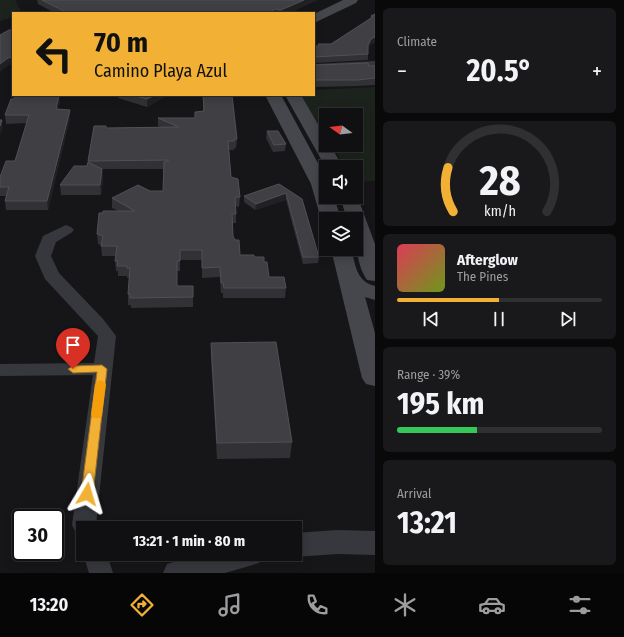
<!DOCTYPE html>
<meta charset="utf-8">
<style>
body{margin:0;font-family:"Fira Sans Condensed",sans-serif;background:#19191b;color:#f1f3f6;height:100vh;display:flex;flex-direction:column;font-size:15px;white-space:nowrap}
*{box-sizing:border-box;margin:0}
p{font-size:13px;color:#9c9d9f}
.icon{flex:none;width:22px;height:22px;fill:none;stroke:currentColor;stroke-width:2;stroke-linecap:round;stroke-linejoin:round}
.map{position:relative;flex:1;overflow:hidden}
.panel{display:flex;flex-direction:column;gap:8px;padding:8px;background:#09090a;width:249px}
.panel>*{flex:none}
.guide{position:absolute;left:12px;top:12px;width:303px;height:84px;border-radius:0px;box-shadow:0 2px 10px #0003,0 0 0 1px #303032;background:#f2b134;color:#111;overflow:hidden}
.needle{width:26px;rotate:285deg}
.buttons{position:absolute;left:319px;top:108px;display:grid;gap:8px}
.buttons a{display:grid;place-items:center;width:44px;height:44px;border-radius:0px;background:#101012;box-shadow:0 2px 10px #0003,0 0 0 1px #303032;font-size:20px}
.speed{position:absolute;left:12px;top:509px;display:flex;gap:8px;font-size:20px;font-weight:700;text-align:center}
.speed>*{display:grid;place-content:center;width:52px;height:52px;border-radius:50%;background:#101012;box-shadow:0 2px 10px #0003,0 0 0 1px #303032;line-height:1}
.speed .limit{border:2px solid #111;border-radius:6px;background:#fff;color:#111}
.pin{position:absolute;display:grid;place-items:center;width:34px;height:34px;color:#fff;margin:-41px -17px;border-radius:50% 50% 50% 0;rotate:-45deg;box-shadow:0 0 4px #0007}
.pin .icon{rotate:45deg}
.me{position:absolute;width:44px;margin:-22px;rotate:7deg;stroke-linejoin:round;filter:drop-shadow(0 0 3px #0008)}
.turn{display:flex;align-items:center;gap:14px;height:84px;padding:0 16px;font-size:18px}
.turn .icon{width:52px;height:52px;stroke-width:2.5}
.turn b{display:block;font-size:28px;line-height:34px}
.big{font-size:30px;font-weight:700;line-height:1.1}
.panel .tile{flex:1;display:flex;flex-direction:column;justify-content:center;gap:6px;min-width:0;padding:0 14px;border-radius:6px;background:#19191b}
.panel .dial{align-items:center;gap:0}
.dial svg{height:104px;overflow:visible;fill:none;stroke:#303032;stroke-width:7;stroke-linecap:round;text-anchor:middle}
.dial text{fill:#f1f3f6;stroke:none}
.song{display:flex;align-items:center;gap:12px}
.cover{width:48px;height:48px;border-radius:6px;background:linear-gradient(135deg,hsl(350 70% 55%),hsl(80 70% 35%))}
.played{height:4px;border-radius:2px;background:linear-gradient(90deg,#f2b134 50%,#303032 50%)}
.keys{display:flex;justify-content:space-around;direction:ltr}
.heat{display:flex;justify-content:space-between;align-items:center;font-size:22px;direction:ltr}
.charge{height:6px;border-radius:3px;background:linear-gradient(90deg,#34c759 39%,#303032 0)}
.trip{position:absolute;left:76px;top:521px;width:226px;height:40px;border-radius:0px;background:#101012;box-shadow:0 2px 10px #0003,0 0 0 1px #303032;font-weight:700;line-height:40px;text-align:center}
.menu{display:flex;height:64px;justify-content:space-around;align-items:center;background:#060607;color:#9c9d9f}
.menu .icon{width:28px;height:28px}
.menu .current{color:#f2b134}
.menu b{font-size:18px;color:#f1f3f6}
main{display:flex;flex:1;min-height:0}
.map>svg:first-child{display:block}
</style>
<main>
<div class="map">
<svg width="375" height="573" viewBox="0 0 375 573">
<rect width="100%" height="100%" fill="#161618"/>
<g fill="#1c231d">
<path d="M0 0H15L22 13H13V17L0 21Z"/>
<path d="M375 87V181L356 182V167H345L332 145H356V115H326V136L300 95H314V90Z"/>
</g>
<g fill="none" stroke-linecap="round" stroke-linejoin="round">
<g fill="#37383d" fill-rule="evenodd">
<path d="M375 61V67L314 70V64Z"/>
<path d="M66 225 71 227 74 230 71 233 56 242 51 256 59 273 103 319 116 336 96 525 97 528H83V537L77 535 72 525 93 375 0 376V364L94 363 98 336 45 279 35 256 43 236Z"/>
<path d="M83 554H107L113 573H89Z"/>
</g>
<g fill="#37383d" fill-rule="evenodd">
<path d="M337 530 375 531V555L337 554 295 557 286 554H295V533Z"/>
<path d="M201 554H263L259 563 225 573H163L167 564Z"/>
</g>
<g fill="#45474d" fill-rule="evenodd">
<path d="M343 0H358L356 3 314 23V14Z"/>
<path d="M265 95H281L326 178V197H334L341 219H326V224L321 219 311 184Z"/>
<path d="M285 95H301L326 138V145H330L343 167H326V168Z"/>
<path d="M356 193 375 244V281L367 280C355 262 356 240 356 219H347L340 197H356Z"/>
<path d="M331 249H351C356 266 356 281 375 286V300L365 297 375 333V386L366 384 362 378Z"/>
</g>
</g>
<g fill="#323236">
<path d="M37 0H317L289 13H55L38 4Z"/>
<path d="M375 14V42L370 45 368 49V60L314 63V46H318V44H331L370 18 371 16Z"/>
<path d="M314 65H315L375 66V85L357 86 314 87Z"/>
<path d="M114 95H168L147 107 118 98V97Z"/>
<path d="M203 95 237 139 236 148H234V150H229L231 177 240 197 239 207 236 206V223H232L233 236 240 255 254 257 264 262 269 277 286 288 285 298H223V293H221L220 277 202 278V260H180V271H177V286H193V307L131 308V305H128V294L129 278H127V276H118V271H116L115 261 116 256H102L101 245 98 244 97 234 103 213 118 211 112 208V198L150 191H163L164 169H102L103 180 101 195H61L60 185 87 166 88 162V161L106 126V128L160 127 158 126V118H195L203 111Z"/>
<path d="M14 99 60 100 58 109 70 110V118L48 210H6L5 201 6 196H0V177L15 161 27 123 6 124 5 115Z"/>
<path d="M267 131 286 144 285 151 273 152 266 138Z"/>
<path d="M279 184 302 199 319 257 318 263 303 264 286 200 255 210 244 202V196Z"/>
<path d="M211 343 292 442 290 458 217 459 211 358Z"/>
</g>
<g fill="#212124">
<path d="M304 0H317L289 13H281V10Z"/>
<path d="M276 9V13H268Z"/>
<path d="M375 37V42L370 45 367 51 368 45 371 39Z"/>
<path d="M13 57V64L9 65 0 72V64L8 58Z"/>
<path d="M59 95H60V100L56 118V109Z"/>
<path d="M155 95H168L147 107V99Z"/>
<path d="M70 110V118L48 210 47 201Z"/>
<path d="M2 120 3 127 0 136V126Z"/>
<path d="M102 169 103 180 101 195 100 185Z"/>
<path d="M286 193V200L255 210 256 204Z"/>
</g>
<g fill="#3f3f44" stroke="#4f5156">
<path d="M42 0H304L281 10 276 9 268 13H65L66 12Z"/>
<path d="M375 14V37L371 39 368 45V54L314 57V46H319L318 44H331L373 17 371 16Z"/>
<path d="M9 30H13V57L8 58 0 64V35Z"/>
<path d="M368 63 369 66H375V78L358 80H314V65H315Z"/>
<path d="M20 95H59L56 109 70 110 47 201H5L9 187H0V177L6 161H15L29 115H5L11 99H14L15 96Z"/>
<path d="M133 95H155L147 99Z"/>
<path d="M203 95H232L237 139H234V141H228L231 177 238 179 240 197H236L235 199 236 214H232L233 236 235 240H239L240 255H254V257H264V262H267L269 277H284L286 288H224L223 283H221L220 267 202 268V250H180V261H177V286H193V297L130 298V294H128L130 268H127V266H117L118 261H115L117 246H101L103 236 97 234 99 213H103V211H135L112 198 138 185 150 191H163L164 162 169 160 88 161 94 126H106V128L179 127 158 118H195V112L204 111Z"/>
<path d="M0 120H2L0 126Z"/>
<path d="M267 131H278L286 144 274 145Z"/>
<path d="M88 162 102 169 100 185H60L74 166H87Z"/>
<path d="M279 184 302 199 319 257H303L286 193 256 204 244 196Z"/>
<path d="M276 342 292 442 217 443 211 343Z"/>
</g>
<path fill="#f2b134" stroke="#9d7322" d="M102 365 107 369 93 494 92 497 87 499 83 497 81 494 97 372 73 373 68 369 73 366Z"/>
<path fill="#f59e0b" d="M100 380 104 382 106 384 102 415 101 418H93L91 415 95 384 97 382Z"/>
</svg>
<div class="buttons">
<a><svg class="needle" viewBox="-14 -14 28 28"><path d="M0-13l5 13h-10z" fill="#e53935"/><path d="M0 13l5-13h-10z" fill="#9c9d9f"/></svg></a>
<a><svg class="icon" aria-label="sound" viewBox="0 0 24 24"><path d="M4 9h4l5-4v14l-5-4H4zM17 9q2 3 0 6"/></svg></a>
<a><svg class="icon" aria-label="layers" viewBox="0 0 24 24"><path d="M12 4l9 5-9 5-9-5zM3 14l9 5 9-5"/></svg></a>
</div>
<div class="speed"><div class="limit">30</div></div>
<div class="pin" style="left:73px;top:369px;background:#d93025"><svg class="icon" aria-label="arrive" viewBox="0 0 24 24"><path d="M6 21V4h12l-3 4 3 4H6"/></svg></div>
<svg class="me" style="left:87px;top:494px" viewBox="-20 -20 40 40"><path d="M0-17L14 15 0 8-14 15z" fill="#f2b134" stroke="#fff" stroke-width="4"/></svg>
<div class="trip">13:21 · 1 min · 80 m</div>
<div class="guide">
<div class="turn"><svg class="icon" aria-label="left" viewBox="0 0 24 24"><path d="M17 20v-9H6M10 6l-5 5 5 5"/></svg><div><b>70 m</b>Camino Playa Azul</div></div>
</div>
</div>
<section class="panel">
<div class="tile"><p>Climate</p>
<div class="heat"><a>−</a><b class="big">20.5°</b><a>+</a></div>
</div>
<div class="tile dial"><svg viewBox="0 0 100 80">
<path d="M14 69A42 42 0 1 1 86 69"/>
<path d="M14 69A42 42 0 0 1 10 35" stroke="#f2b134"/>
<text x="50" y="56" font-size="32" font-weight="700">28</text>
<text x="50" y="72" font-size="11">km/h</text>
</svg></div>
<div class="tile">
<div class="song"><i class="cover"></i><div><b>Afterglow</b><p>The Pines</p></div></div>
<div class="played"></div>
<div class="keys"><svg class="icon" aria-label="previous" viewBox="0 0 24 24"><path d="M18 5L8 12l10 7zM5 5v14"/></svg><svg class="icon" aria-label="pause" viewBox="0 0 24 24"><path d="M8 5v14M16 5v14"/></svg><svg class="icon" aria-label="next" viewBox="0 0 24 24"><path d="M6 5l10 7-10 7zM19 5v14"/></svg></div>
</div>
<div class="tile"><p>Range · 39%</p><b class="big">195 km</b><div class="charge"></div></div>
<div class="tile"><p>Arrival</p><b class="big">13:21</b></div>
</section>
</main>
<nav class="menu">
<b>13:20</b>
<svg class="icon current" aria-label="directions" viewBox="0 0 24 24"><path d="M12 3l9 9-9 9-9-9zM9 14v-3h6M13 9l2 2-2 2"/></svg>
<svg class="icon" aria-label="music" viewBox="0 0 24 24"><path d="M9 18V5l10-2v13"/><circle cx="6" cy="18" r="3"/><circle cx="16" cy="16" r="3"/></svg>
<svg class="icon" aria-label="phone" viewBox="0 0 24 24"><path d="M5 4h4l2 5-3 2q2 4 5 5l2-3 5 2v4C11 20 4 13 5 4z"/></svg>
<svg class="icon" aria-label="climate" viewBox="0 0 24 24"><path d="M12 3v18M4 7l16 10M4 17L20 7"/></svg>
<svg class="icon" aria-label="car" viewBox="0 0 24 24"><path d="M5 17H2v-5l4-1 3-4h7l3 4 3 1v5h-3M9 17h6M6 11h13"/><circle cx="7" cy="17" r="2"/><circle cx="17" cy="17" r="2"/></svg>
<svg class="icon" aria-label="filters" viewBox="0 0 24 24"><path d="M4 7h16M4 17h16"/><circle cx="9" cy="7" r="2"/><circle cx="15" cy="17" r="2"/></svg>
</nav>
